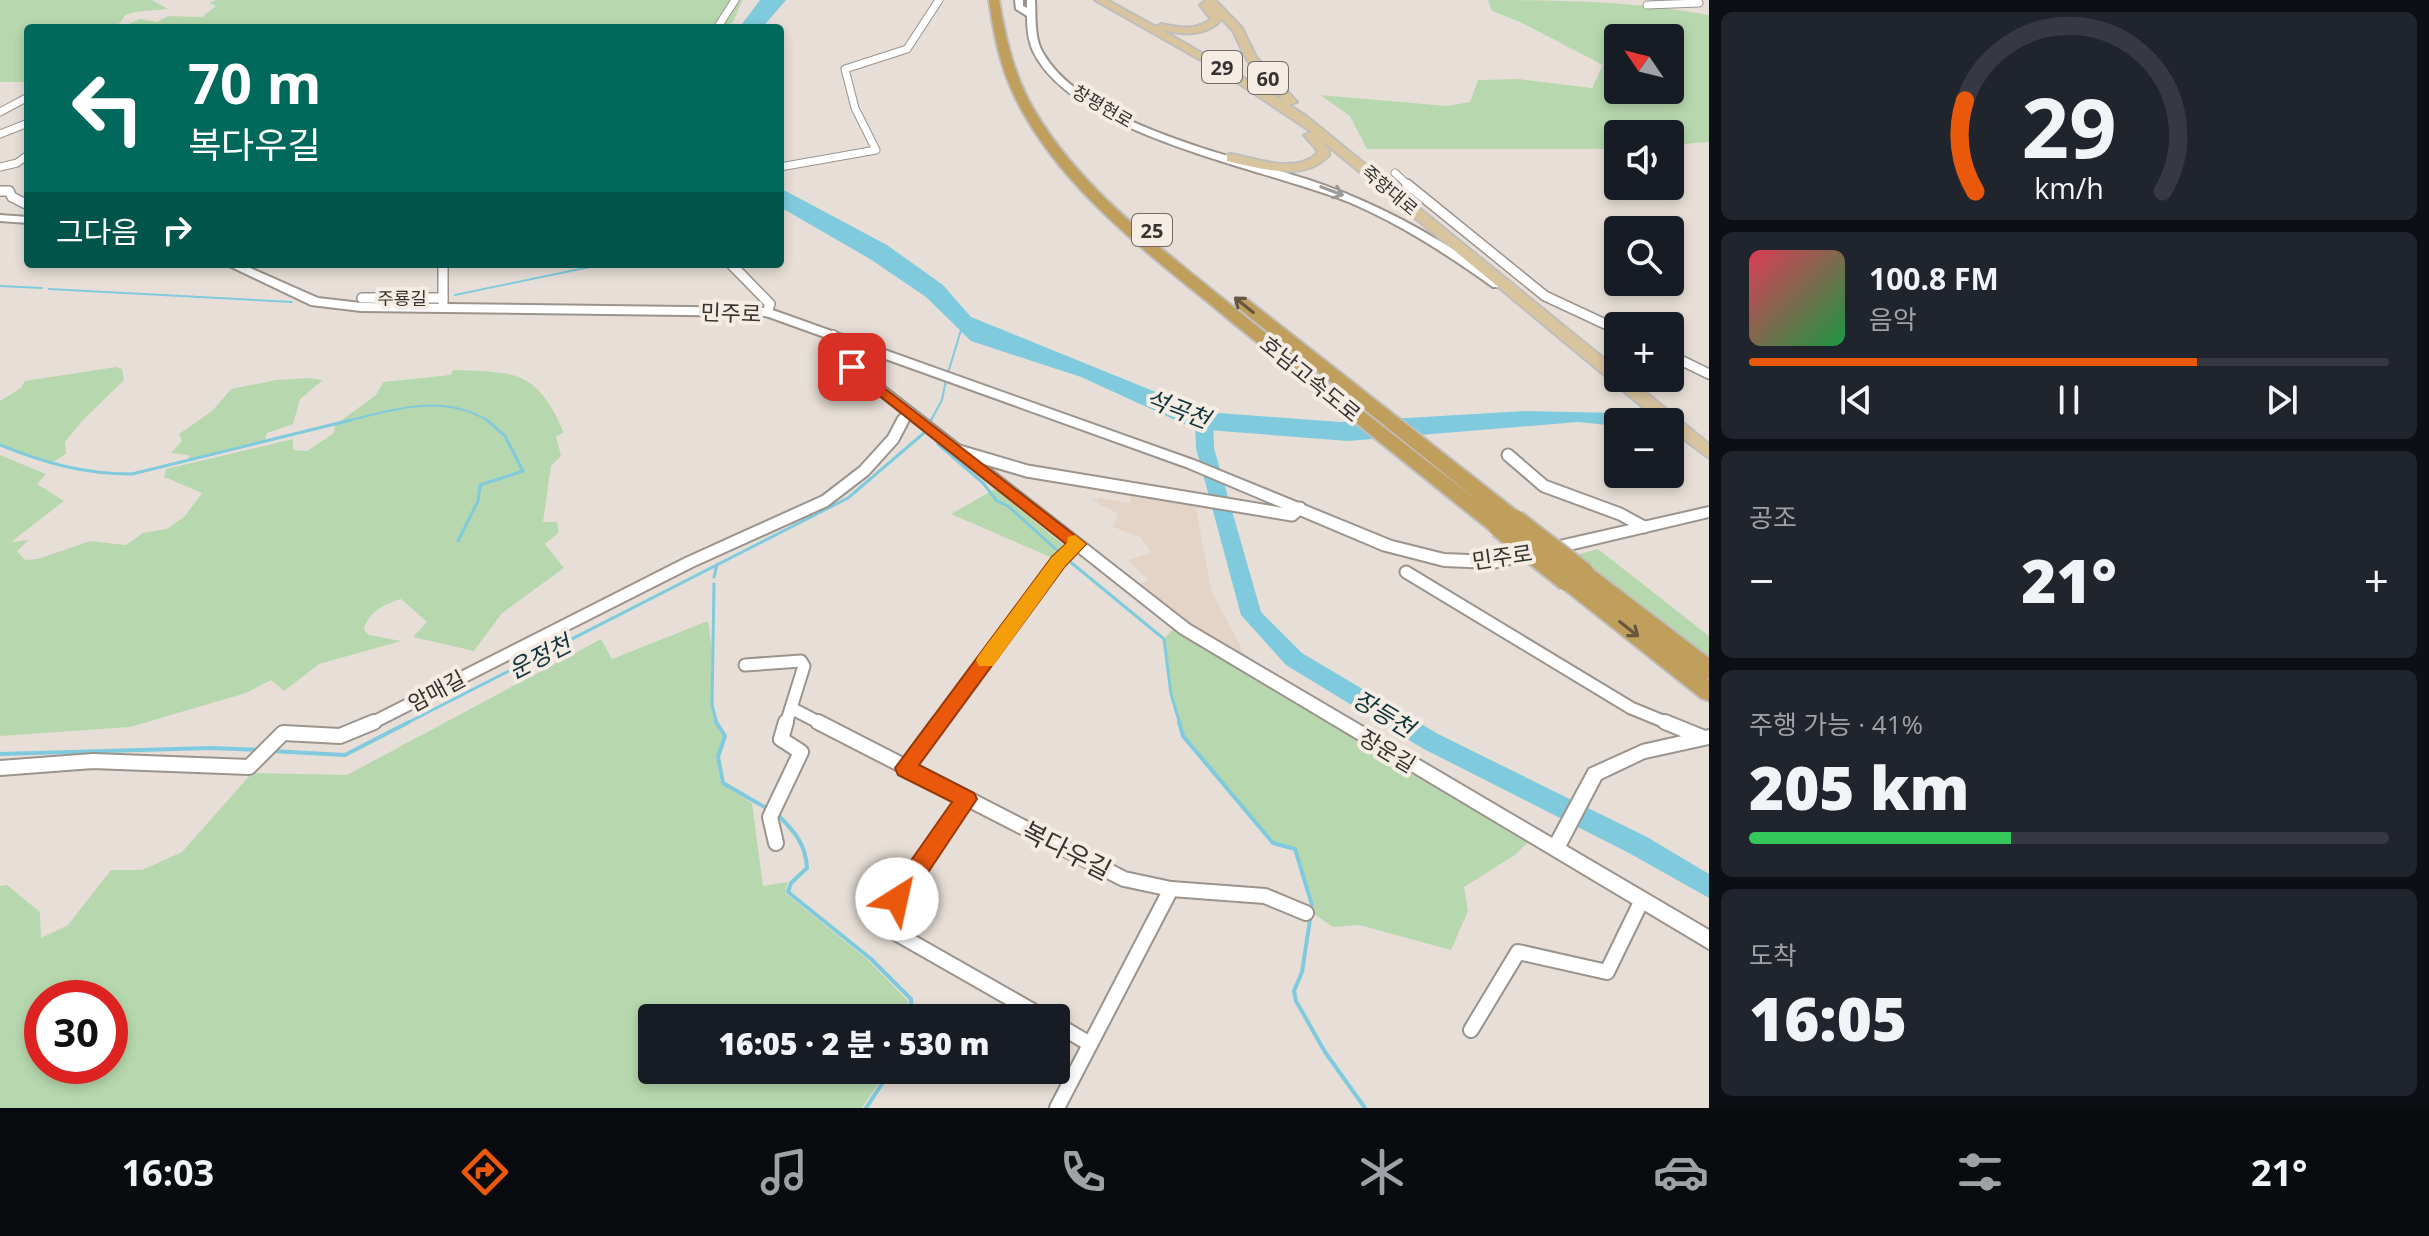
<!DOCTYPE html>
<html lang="ko">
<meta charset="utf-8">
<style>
body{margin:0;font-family:"Open Sans","Noto Sans KR",sans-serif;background:#20242c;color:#f1f3f6;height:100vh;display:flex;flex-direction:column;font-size:30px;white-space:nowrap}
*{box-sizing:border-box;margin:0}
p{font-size:26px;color:#9ea1a6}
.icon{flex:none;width:44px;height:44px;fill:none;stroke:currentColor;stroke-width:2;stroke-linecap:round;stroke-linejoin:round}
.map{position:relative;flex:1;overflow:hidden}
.sheet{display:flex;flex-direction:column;gap:12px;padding:12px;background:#0d0f14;width:720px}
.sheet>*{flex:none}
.banner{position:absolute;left:24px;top:24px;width:760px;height:244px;border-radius:8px;box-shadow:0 4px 12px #0003;background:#00695c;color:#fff;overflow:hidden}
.needle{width:52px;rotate:305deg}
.fabs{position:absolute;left:1604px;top:24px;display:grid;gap:16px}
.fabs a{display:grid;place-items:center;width:80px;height:80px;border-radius:8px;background:#171b24;box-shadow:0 4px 12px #0003;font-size:40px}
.speed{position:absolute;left:24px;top:980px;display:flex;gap:16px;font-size:40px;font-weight:700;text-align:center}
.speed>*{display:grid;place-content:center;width:104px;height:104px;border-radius:50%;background:#171b24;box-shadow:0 4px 12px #0003;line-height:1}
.speed .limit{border:12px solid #d22;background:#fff;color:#111}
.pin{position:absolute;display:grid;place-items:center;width:68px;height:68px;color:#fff;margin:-34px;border-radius:16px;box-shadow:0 4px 12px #0006}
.me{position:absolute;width:88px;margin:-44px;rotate:35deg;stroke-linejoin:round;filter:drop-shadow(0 0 6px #0008)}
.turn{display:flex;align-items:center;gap:28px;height:168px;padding:0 32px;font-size:36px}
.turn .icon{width:104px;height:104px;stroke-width:2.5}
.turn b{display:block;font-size:56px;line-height:68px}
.then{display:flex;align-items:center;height:76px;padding:0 32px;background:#0003;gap:16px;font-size:30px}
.big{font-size:60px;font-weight:800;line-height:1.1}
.sheet .tile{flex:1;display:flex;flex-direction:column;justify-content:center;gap:12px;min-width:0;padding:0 28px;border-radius:12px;background:#20242c}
.sheet .dial{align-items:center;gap:0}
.dial svg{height:208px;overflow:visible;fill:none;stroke:#363941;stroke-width:7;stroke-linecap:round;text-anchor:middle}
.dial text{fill:#f1f3f6;stroke:none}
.song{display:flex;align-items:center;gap:24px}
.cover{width:96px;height:96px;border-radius:12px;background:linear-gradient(135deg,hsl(350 70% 55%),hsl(140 70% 35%))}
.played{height:8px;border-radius:4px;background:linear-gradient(90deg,#ea580c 70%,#363941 70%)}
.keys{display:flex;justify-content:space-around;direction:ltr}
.heat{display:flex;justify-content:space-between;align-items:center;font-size:44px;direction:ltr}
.charge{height:12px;border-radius:6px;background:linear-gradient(90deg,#34c759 41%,#363941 0)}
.trip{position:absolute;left:638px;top:1004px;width:432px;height:80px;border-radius:8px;background:#171b24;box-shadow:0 4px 12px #0003;font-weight:800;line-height:80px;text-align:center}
.tab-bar{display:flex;height:128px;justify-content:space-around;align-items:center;background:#090b0e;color:#9ea1a6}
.tab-bar .icon{width:56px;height:56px}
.tab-bar .selected{color:#ea580c}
.tab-bar b{font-size:36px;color:#f1f3f6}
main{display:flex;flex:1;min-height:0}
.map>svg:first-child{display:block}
</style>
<main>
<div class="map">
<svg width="1709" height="1108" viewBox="0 0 1709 1108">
<rect width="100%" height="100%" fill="#e7dfd7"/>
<path fill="#e3d4c7" d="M1131 493 1190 501 1196 508 1211 590 1246 657 1241 658 1187 624 1139 586 1148 579 1127 560 1152 553 1140 537 1113 527 1118 514 1092 500 1100 498 1130 503Z"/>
<g fill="#b7d8ae" fill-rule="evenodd">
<path d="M0 0H152L168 9 135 12 125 15 120 23 101 28H28V82H0Z"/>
<path d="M216 0H742V1L733 22 725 28H120L140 19 157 22 168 16 202 17 216 6 209 3Z"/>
<path d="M1488 0C1563 0 1636 1 1709 15V142L1670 145V134H1618V149H1367L1350 116 1320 95 1447 106 1470 102 1478 80 1518 79 1592 88 1603 65 1520 22 1492 11ZM1618 38H1670V90H1618Z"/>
<path d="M116 367 122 369 124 380 83 420 65 442 66 454 50 464 0 444V401L21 388 25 381Z"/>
<path d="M453 370C516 372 537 370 564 433L556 436 561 456 551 466 543 522H557L559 532 545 544 564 568 502 613 474 651 413 637 427 622 401 599C386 603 367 613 364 630L369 635 401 641 319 664 284 691 271 680 246 693 130 727 0 736V455L46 474 37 484 64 501 11 542 29 540 17 551 25 560 38 559 90 541 126 545 143 533 167 529 185 516 202 493 164 477 166 469 293 439V450L307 451 334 433 335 425 376 395 383 382 451 375Z"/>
<path d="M307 378 323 380 300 399 293 424 267 433 264 442 189 461V455L171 453 182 441 179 434 212 411 231 389 276 380Z"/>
<path d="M995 489 1065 546 1055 559 951 514Z"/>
<path d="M1598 549 1709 636V657L1576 555Z"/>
<path d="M708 621C710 634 712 648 712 661 713 688 706 712 723 736L716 758 721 783 752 803 763 886 788 882 785 893 869 961 908 1001 909 1018H652V1070H887L862 1108H0V886L7 885 40 912 41 938 68 925 111 870H142L182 852 252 773 347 775 601 639 612 659ZM42 998H110V1066H42Z"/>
<path d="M1176 626 1531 839 1515 855 1464 887 1468 911 1451 950 1359 925 1333 927 1307 909 1315 906 1295 848 1273 841 1185 736 1172 694 1165 638Z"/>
</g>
<g fill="#7fcbdd">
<path d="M760 0H786L762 28H739Z"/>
<path d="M780 188 887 245 943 285 971 317 1205 412 1340 422 1525 411 1618 413 1652 422H1618V426L1578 422 1348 441 1195 429 1081 377 971 341 926 297 870 259 780 207Z"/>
</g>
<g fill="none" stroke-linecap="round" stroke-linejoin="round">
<g stroke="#7fcbdd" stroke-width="2">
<path d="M0 286 42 288"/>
<path d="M49 289 292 302"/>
<path d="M455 295 604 264"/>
<path d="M948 373 961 330"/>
<path d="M343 422C393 410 443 392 490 422"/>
<path d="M930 422 942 400 946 380"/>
</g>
<g stroke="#7fcbdd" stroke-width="3">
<path d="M938 444 983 483 997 501 1008 506 1059 552"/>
<path d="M0 445C44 463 84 474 132 474L351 420"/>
<path d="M458 541 478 501 480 485 523 471 505 436 487 420"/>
<path d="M1068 560 1164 639 1171 694 1180 724"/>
<path d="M714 577 717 565"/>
<path d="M714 584 712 705 717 724"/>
<path d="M405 724 848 498 924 433 931 420"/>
</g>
<g stroke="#7fcbdd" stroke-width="4">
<path d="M716 722 725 736 718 757 723 783 768 809"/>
<path d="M1179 722 1183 736 1273 843 1295 849 1312 905"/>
<path d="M271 751 345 755 409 722"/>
<path d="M0 754 210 748 260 750"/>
<path d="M778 815C794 831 806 844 807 868L791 883 788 892 871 959 911 999 912 1018"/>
<path d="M1310 920 1302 972 1294 991 1296 1001 1325 1052 1365 1108"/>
<path d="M866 1108 891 1070"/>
</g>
<path fill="#7fcbdd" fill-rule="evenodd" d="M1204 413 1213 419 1214 448 1261 612 1302 653 1438 734 1647 837 1709 874V898L1629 853 1422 748 1286 665 1241 615 1196 448 1195 419Z"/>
<g stroke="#9b938c" stroke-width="9">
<g id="minor-far3">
<path d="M1647 5 1699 3 1697 0"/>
<path d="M717 28 735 0"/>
<path d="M0 112 28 97"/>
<path d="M0 134 28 123"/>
<path d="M0 167 17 163 28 155"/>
<path d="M780 167 876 150 855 108 845 69 907 49 939 0"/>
<path d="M1395 173 1409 186"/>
</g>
</g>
<g stroke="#9b938c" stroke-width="12">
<g id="minor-far2">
<path d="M1407 184 1545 296 1618 330"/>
<path d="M0 191H9L12 197 28 205"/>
<path d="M443 264V303"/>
<path d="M731 264 770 304 767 312"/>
<path d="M362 298H443"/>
<path d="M833 335 827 344 852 367"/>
<path d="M1670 355 1709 374"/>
<path d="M902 422 908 411"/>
</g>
</g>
<g stroke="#9b938c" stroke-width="15">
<g id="minor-far1">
<path d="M959 451 1027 471 1292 515 1300 508"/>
<path d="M1508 455 1544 486 1620 514 1644 527"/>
<path d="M1406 572 1631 708 1670 724"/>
<path d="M745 665 801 661 804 666 786 724"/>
<path d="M791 708 822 724"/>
<path d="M370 724 690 562 825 501 864 471 893 439 903 420"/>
<path d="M938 724 1059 562 1077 544"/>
</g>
</g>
<g stroke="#9b938c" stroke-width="18">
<g id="minor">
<path d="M818 722 1124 879 1171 889 1265 896 1306 913"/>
<path d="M1665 722 1702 737"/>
<path d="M0 768 93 761 249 767 283 733 340 736 374 722"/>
<path d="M905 768 939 722"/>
<path d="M966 799 880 924 1045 1018"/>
<path d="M776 843 770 817 801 752 781 739 786 722"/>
<path d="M1056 1024 1090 1044"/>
<path d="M1471 1030 1518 952 1607 972 1642 900"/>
<path d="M1057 1108 1171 889"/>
</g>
</g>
<g stroke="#9b938c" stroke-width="4">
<path id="tertiary" d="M855 340 861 343 858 366 1190 625 1552 838 1589 769 1642 745 1709 730V744L1645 758 1601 779 1566 846 1709 930V949L1180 633 848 370 846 367 849 343Z"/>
</g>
<g stroke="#9b938c" stroke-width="4">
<g id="secondary">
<path d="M1015 0H1023V6L1027 8V0H1035C1036 17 1034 38 1043 53 1085 125 1231 155 1306 179 1361 197 1411 222 1459 253 1474 262 1491 272 1503 284L1501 287H1493C1448 255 1402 225 1351 203 1269 169 1073 136 1033 51 1028 40 1027 28 1027 16L1016 9Z"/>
<path d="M0 215 28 217V223L0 221Z"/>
<path d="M225 264H241L318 298 361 303 767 308 1196 461 1392 541 1444 554 1493 556 1709 507V517L1493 568 1444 566 1382 550 1186 467 766 316 361 311 311 305Z"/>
</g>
</g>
<g stroke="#bfbebd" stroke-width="4">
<path id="primary" d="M1095 0H1107L1156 27 1161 24C1179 28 1196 31 1211 19L1200 5 1207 0H1215L1242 28 1256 57 1297 102 1289 105 1306 116 1618 370V378H1628L1709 444V458L1670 429V422H1661L1320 139 1329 149V155C1304 183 1259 168 1227 161V155L1231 154C1258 159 1294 174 1317 154V150L1304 135 1312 132 1222 72ZM1222 19 1233 31 1247 60 1285 102 1162 30C1184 35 1206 37 1222 19Z"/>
</g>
<g stroke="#bfbebd" stroke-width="4">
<g id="motorway">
<path d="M989 0H999C1005 35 1012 67 1028 99 1074 186 1163 249 1237 310 1318 375 1399 440 1481 503L1236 306V300H1248L1522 515 1525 520 1522 525 1515 527 1507 524 1506 532H1492C1405 463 1319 393 1233 323 1155 258 1062 192 1016 99 1000 67 994 35 989 0Z"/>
<path d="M1584 566 1591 568 1709 658V678H1706L1709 680V701L1701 698 1560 586 1557 581 1560 576 1567 574 1576 577 1574 573 1577 568Z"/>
</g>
</g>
<use href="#minor-far3" stroke="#fff" stroke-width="7"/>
<use href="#minor-far2" stroke="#fff" stroke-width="9"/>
<use href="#minor-far1" stroke="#fff" stroke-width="11"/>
<use href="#minor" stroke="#fff" stroke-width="14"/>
<use href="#tertiary" fill="#fff" fill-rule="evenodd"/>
<use href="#secondary" fill="#fff" fill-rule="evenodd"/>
<use href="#primary" fill="#d9c59d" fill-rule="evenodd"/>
<use href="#motorway" fill="#c09e5c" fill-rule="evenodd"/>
<g stroke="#bfbebd" stroke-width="24" stroke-linecap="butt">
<g id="motorway-bridge">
<path d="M1515 520 1584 573"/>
<path d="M1499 527 1567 581"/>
</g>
</g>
<use href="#motorway-bridge" stroke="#c09e5c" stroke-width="20"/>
</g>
<defs><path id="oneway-shaft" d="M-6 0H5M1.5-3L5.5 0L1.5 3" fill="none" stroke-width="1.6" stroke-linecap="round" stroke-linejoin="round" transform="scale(2)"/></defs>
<use stroke="#9a9998" href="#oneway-shaft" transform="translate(1332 191) rotate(21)"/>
<g stroke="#66583f">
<use href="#oneway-shaft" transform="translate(1244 305) rotate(-141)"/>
<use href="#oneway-shaft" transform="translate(1629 629) rotate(38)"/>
</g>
<path fill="#ea580c" stroke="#983908" stroke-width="2" d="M852 363 1086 544 1065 566 919 765 974 793 977 799 905 907 897 910 889 907 886 899 889 892 952 802 898 775 895 768 1052 557 1066 544 847 370 845 367Z"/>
<path fill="#f59e0b" d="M1075 535 1086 544 1065 566 993 666H979L976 660 979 655 1052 557 1067 543 1068 537Z"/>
<g text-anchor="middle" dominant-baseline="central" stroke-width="8" stroke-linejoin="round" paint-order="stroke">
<g font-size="18" fill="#363330" stroke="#f5ece4">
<text transform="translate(1103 106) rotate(30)">창평현로</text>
<text transform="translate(1390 190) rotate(40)">죽향대로</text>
<text x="402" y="298">주룡길</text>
</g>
<g fill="#f5ece4" stroke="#6f6a66" stroke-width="2">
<rect x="1202" y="51" width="40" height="32" rx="6"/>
<rect x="1248" y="62" width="40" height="32" rx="6"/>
<rect x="1132" y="214" width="40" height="32" rx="6"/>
</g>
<g font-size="20" font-weight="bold" fill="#363330">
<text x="1222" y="67">29</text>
<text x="1268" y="78">60</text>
<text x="1152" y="230">25</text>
</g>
<g font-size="22" fill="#363330" stroke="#f5ece4">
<text transform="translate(731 312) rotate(2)">민주로</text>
<text transform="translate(1311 378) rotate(39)">호남고속도로</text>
<text transform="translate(1502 556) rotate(-8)">민주로</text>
<text transform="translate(436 690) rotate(-28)">암매길</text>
<text transform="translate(1388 750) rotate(31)">장운길</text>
</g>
<g font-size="24" font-style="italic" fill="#10353d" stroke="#f5ece4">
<text transform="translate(1178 408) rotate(21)">석곡천</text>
<text transform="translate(539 656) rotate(-27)">운정천</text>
<text transform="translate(1384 713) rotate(31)">장등천</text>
</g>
<g font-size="26" fill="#363330" stroke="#f5ece4">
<text transform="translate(1067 850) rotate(27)">복다우길</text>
</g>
</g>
</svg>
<div class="fabs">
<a><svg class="needle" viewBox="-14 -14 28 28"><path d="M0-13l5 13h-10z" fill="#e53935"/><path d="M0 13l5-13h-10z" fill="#9ea1a6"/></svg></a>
<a><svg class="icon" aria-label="sound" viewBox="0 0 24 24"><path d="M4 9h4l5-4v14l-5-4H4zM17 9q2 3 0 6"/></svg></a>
<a><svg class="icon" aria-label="search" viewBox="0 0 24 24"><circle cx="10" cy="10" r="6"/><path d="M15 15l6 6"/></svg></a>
<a>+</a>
<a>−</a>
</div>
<div class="speed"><div class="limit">30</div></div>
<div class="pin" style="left:852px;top:367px;background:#d93025"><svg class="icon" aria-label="arrive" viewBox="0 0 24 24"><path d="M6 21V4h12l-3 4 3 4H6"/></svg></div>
<svg class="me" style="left:897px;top:899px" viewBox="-20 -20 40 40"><circle r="19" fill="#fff"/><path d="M0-13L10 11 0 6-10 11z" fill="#ea580c"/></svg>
<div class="trip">16:05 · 2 분 · 530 m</div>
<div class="banner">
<div class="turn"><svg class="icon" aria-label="left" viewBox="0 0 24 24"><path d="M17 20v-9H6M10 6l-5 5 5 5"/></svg><div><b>70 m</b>복다우길</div></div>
<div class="then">그다음<svg class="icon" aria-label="right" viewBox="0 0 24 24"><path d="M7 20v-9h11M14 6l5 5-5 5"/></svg></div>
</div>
</div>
<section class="sheet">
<div class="tile dial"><svg viewBox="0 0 100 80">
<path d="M14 69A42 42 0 1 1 86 69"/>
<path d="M14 69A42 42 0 0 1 10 34" stroke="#ea580c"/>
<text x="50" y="56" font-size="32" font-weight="700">29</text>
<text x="50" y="72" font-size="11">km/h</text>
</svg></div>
<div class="tile">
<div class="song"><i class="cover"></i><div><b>100.8 FM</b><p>음악</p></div></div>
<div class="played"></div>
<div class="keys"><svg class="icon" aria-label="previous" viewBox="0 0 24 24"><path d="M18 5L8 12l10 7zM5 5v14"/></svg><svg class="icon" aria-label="pause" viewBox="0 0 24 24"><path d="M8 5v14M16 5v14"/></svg><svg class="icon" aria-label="next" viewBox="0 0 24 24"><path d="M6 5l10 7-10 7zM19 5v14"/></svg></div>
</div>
<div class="tile"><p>공조</p>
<div class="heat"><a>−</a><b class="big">21°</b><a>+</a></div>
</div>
<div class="tile"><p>주행 가능 · 41%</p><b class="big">205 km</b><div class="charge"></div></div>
<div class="tile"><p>도착</p><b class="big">16:05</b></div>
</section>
</main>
<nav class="tab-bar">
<b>16:03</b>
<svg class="icon selected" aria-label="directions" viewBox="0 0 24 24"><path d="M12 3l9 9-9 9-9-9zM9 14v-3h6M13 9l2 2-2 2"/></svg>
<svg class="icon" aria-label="music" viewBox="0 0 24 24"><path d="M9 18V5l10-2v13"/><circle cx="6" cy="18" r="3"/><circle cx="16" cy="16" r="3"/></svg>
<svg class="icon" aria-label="phone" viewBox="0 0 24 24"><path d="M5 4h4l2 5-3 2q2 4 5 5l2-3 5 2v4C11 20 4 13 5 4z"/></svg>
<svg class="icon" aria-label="climate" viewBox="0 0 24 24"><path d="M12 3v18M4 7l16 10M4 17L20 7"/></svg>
<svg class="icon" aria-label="car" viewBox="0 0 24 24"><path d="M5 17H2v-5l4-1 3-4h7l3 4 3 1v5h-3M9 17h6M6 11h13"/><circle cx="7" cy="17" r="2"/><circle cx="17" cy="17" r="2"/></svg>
<svg class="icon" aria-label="filters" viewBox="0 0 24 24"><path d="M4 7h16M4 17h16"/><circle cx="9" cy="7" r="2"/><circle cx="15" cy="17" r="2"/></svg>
<b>21°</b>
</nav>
